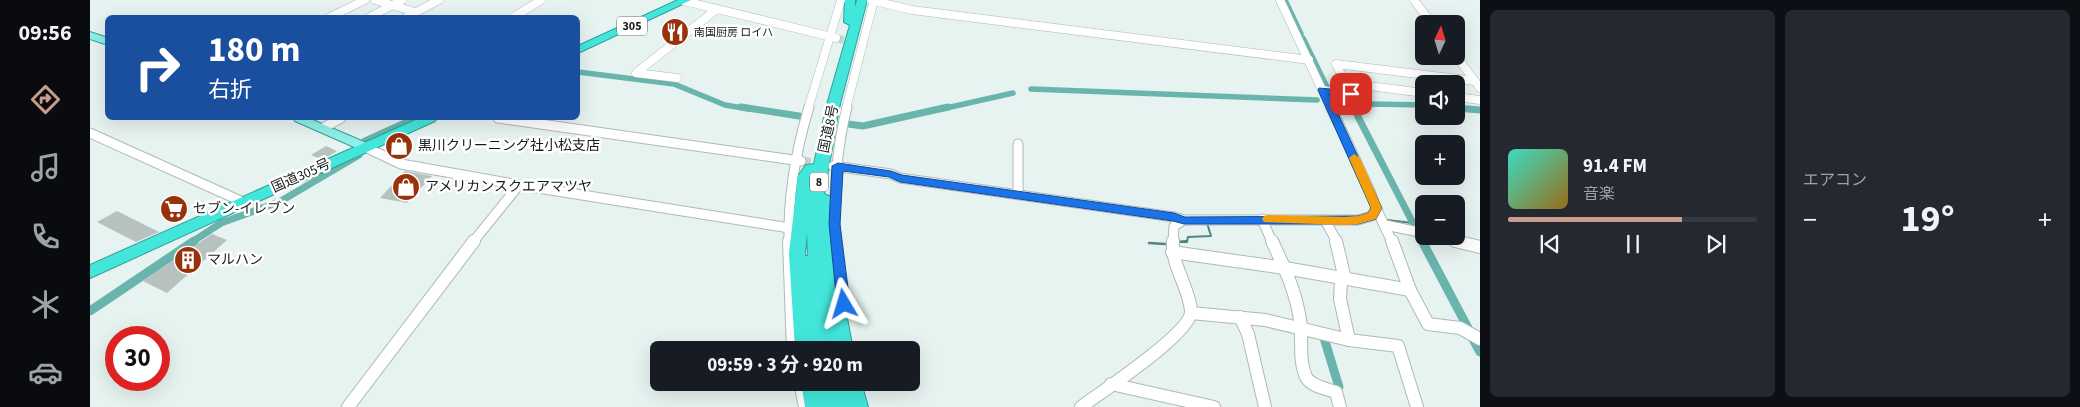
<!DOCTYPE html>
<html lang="ja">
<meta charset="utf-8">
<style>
body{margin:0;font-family:"Source Sans 3","Noto Sans JP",sans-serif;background:#242831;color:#f1f3f6;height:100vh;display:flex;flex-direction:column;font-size:19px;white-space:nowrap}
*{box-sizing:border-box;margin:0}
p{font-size:16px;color:#9ea1a6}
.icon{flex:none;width:28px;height:28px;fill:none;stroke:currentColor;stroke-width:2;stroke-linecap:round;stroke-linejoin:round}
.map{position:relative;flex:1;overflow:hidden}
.side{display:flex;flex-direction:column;gap:10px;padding:10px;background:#0d0f14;width:600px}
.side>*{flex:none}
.hud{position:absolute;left:15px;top:15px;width:475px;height:105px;border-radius:8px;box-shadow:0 5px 20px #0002;background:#1a4fa0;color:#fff;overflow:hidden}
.needle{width:32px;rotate:4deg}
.tools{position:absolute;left:1325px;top:15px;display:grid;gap:10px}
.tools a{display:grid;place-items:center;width:50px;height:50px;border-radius:8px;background:#171b24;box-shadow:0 5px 20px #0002;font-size:25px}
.speed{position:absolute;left:15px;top:326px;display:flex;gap:10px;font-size:25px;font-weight:700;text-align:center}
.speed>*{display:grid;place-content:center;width:65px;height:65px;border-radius:50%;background:#171b24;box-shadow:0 5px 20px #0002;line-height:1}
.speed .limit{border:8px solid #d22;background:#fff;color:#111}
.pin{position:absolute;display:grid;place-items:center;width:42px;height:42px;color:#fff;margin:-21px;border-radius:10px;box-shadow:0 2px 8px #0006}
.me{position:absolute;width:55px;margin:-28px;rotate:353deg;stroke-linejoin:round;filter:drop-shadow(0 0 4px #0008)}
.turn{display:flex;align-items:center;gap:18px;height:105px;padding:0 20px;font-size:22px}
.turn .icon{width:65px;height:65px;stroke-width:2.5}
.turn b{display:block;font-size:35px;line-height:42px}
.big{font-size:38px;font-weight:700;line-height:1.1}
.side .card{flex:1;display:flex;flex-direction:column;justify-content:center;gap:8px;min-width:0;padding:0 18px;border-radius:8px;background:#242831}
.song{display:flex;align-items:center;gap:15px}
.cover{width:60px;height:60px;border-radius:8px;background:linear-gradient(135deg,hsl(170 70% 55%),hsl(40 70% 35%))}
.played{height:5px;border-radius:2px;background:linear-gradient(90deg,#c99c8c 70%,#363941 70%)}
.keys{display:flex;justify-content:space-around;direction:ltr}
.heat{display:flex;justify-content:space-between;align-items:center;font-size:28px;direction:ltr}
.side .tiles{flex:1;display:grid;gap:10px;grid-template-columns:repeat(2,1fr)}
.trip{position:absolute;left:560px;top:341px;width:270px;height:50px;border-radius:8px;background:#171b24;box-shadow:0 5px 20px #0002;font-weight:700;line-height:50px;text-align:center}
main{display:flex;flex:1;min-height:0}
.menu{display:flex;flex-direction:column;width:90px;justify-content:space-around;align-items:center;background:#090b0e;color:#9ea1a6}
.menu .icon{width:35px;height:35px}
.menu .selected{color:#c99c8c}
.menu b{font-size:22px;color:#f1f3f6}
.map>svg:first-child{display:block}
</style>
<main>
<nav class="menu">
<b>09:56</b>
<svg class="icon selected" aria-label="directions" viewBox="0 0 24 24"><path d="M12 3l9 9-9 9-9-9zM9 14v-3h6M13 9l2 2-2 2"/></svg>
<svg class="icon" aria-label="music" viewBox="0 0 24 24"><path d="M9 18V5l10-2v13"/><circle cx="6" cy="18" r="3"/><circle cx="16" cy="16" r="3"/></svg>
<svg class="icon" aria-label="phone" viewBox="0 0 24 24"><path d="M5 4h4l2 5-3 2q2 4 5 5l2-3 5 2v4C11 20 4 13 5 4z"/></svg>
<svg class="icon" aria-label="climate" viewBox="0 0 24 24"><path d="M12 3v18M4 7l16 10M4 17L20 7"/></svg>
<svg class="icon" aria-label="car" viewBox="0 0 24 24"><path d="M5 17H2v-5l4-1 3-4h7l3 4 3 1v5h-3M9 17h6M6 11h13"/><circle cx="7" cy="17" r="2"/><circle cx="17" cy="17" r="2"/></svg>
</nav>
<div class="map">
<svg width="1390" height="407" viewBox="0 0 1390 407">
<rect width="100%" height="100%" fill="#e7f3f1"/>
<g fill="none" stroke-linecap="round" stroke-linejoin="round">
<g stroke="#518682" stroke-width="2">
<path d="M1297 220 1323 223"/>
<path d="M1088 242H1097L1098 237 1121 236 1117 223"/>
</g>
<g stroke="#518682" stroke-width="2.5">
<path d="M1088 242 1097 241"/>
<path d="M1059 243 1075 244"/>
</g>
<g stroke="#6ab4ae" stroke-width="5.5">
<path d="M1195 0 1211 34"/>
<path d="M1213 38 1238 89"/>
<path d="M488 72 584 84 635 105 659 109"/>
<path d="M941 89 1227 100"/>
<path d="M1240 94 1243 101"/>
<path d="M1366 108 1373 109"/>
<path d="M852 109 923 93"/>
<path d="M1265 109 1281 104 1334 105"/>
</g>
<g stroke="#6ab4ae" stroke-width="7">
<path d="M651 107 709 116"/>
<path d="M1270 107 1264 109 1326 229"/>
<path d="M1366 108 1390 110"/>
<path d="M758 124 773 126 858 107"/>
<path d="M275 141 326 118"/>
<path d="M1328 233 1333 242"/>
<path d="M102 242 131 223 191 201 269 155"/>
</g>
<g stroke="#6ab4ae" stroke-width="9">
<path d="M1332 241 1378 328"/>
<path d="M0 311 104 241"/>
<path d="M1234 338 1249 387"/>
<path d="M1383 339 1390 352"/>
</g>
</g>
<g fill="#b6c1c0">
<path d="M236 146 247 151 232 160 221 155Z"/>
<path d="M315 171 342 176 317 203 290 198Z"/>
<path d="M27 211 69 232 46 242 7 222Z"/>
<path d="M122 234 137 240 77 293 53 281Z"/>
</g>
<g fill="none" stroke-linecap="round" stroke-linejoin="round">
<path stroke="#c8d2d1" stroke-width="8" stroke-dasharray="8 4" stroke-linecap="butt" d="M746 38 770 45"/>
<path stroke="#c8d2d1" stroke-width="9" stroke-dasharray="9 5" stroke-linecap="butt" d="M712 161 737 165"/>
<g stroke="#aeb9b8" stroke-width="9">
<g id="minor-far2">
<path d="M285 0 325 12"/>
<path d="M781 0 822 10 1219 60"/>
<path d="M1190 0 1241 109"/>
<path d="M1324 0 1342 24"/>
<path d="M594 1 746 38"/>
<path d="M238 18 275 0"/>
<path d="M278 18 312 0"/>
<path d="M315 18 349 0"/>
<path d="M422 18 451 0"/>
<path d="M1366 56 1390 88"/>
<path d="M587 78 546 73 627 9"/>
<path d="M1256 83 1334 93"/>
<path d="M1232 90 1261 94 1246 64 1385 81"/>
<path d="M1366 97 1390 100"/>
<path d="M718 109 751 0"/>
<path d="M756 109 784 0"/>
</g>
</g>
<g stroke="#aeb9b8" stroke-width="11">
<g id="minor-far1">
<path d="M408 118 711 161"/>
<path d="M233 128 251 118"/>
<path d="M0 133 153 202"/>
<path d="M928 144V194"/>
<path d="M275 147 311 164 429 185 706 229"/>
<path d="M743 166 801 174 810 178 1084 217 1094 220"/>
<path d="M1286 208 1302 242"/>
<path d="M1172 219 1182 242"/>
<path d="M1235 220 1247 242"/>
<path d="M1295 225 1334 233"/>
<path d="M1345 236 1371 242"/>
<path d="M383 242 429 185"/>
<path d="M699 242C698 198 706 150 719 107"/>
<path d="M746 242C742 203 747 145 757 107"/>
<path d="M1083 242 1084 226 1094 220H1268L1282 216 1286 208 1280 191 1241 107"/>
</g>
</g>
<g stroke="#aeb9b8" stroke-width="14">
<g id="minor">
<path d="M699 241 703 350"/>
<path d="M1182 241C1194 267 1206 291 1210 320 1213 338 1208 359 1216 377 1221 386 1236 389 1246 392L1250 407"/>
<path d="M1246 241 1255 279 1251 281 1250 299 1259 340 1308 346 1327 407"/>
<path d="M1302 241 1320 290 1338 324 1370 328 1390 339"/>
<path d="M1365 241 1390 247"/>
<path d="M1082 252 1195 268 1320 290"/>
<path d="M1101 313 1175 320 1259 340"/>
<path d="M1150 317 1158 334 1175 407"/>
<path d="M710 382 715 407"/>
<path d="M1021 384 1124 407"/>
<path d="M258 407 384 241"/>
<path d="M991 407C1011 392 1102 333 1101 311 1099 286 1081 266 1083 241"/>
</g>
</g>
<g stroke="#339f97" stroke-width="2">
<g id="major">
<path d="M0 32 18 38V45L0 39Z"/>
<path d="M203 118H218L279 144 281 147 279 150H271L205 121Z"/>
</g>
</g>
<g stroke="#339f97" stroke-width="2">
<g id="highway">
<path d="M588 0H601L488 53V46Z"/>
<path d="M755 0H765V7L767 0H777L749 108 734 194 739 196 741 199 753 297 763 350H705L699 253 708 176 716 165 724 164 736 108 760 25 754 22ZM717 233 718 256H715V253Z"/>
<path d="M330 118H347L345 121 0 278V265Z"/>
<path d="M711 382H771L778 407H715Z"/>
</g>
</g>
<use href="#minor-far2" stroke="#fff" stroke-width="8"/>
<use href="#minor-far1" stroke="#fff" stroke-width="9"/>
<use href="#minor" stroke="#fff" stroke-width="12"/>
<use href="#major" fill="#8ef0e9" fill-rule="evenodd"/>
<use href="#highway" fill="#43e6db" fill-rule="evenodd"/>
</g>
<path fill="#1a73e8" stroke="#114b97" d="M1229 88 1261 91 1266 94 1261 97 1239 94 1292 208 1286 219 1268 224H1094L1083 221 810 182 799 177 753 171 750 224 760 304 758 307H749L747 304 739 224 742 166 748 163 801 171 812 175 1084 213 1095 217 1268 216 1278 213 1281 208 1228 90Z"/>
<path fill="#f59e0b" d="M1264 154 1270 158 1292 208 1286 219 1268 224 1255 225 1174 222 1172 219 1174 216 1178 215 1255 217 1268 216 1278 213 1281 208 1259 158Z"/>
<defs>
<g id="restaurant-disc" transform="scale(1.4375)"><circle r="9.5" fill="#98320a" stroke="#fff"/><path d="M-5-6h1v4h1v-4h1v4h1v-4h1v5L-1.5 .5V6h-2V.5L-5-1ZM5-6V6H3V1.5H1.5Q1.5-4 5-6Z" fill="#fff"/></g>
<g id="shop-disc" transform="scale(1.4375)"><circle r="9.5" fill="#98320a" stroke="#fff"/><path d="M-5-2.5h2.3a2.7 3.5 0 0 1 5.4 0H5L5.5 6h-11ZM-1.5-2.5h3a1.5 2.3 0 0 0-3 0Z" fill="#fff"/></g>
<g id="supermarket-disc" transform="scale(1.4375)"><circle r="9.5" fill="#98320a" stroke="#fff"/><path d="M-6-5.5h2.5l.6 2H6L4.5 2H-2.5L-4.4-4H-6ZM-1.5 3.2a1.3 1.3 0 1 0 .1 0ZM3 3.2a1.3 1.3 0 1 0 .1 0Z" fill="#fff"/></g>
<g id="building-disc" transform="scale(1.4375)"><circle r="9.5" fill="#98320a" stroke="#fff"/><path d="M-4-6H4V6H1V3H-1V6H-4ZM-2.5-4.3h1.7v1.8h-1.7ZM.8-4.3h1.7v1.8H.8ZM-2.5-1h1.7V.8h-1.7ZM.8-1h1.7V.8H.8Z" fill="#fff"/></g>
</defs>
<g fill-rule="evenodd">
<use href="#restaurant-disc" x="585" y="32"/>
<use href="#shop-disc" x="309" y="146"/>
<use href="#shop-disc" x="316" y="187"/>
<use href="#supermarket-disc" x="84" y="209"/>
<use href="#building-disc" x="98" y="260"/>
</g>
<g text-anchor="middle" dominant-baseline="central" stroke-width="5" stroke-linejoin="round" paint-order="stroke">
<g font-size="11" fill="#161a1a" stroke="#fff" text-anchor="start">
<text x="604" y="32">南国厨房 ロイハ</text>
</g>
<g fill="#fff" stroke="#5c5f5f" stroke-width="1">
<rect x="527" y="16.5" width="30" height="19" rx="4"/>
<rect x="720" y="172.5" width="18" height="19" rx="4"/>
</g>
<g font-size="12" font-weight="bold" fill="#161a1a">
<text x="542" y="26">305</text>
<text x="729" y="182">8</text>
</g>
<g font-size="14" fill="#161a1a" stroke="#fff">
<text transform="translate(739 129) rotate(-78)">国道8号</text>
<text transform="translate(211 176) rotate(-24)">国道305号</text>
</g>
<g font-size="14" fill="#161a1a" stroke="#fff" text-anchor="start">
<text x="328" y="146">黒川クリーニング社小松支店</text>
<text x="335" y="187">アメリカンスクエアマツヤ</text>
<text x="103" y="209">セブン-イレブン</text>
<text x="117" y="260">マルハン</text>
</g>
</g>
</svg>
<div class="tools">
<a><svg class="needle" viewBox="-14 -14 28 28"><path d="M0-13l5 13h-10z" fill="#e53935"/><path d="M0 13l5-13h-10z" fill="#9ea1a6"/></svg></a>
<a><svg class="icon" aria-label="sound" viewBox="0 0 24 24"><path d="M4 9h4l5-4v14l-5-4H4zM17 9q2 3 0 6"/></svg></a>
<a>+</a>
<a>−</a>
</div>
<div class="speed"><div class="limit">30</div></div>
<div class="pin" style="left:1261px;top:94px;background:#d93025"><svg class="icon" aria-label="arrive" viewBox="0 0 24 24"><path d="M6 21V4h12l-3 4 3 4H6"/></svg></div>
<svg class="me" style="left:754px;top:304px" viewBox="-20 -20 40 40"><path d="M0-17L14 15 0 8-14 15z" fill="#1a73e8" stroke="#fff" stroke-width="4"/></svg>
<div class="trip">09:59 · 3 分 · 920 m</div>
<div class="hud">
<div class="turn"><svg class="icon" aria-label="right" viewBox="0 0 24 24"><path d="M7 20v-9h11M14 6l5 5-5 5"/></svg><div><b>180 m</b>右折</div></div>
</div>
</div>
<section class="side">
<div class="tiles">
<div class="card">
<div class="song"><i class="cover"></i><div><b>91.4 FM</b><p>音楽</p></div></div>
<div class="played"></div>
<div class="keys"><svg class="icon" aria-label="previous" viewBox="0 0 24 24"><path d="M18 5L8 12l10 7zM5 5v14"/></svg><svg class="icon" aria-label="pause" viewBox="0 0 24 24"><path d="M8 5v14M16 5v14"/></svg><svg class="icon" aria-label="next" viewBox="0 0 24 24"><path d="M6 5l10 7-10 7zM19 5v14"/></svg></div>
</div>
<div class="card"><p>エアコン</p>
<div class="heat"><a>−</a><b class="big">19°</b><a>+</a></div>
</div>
</div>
</section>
</main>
